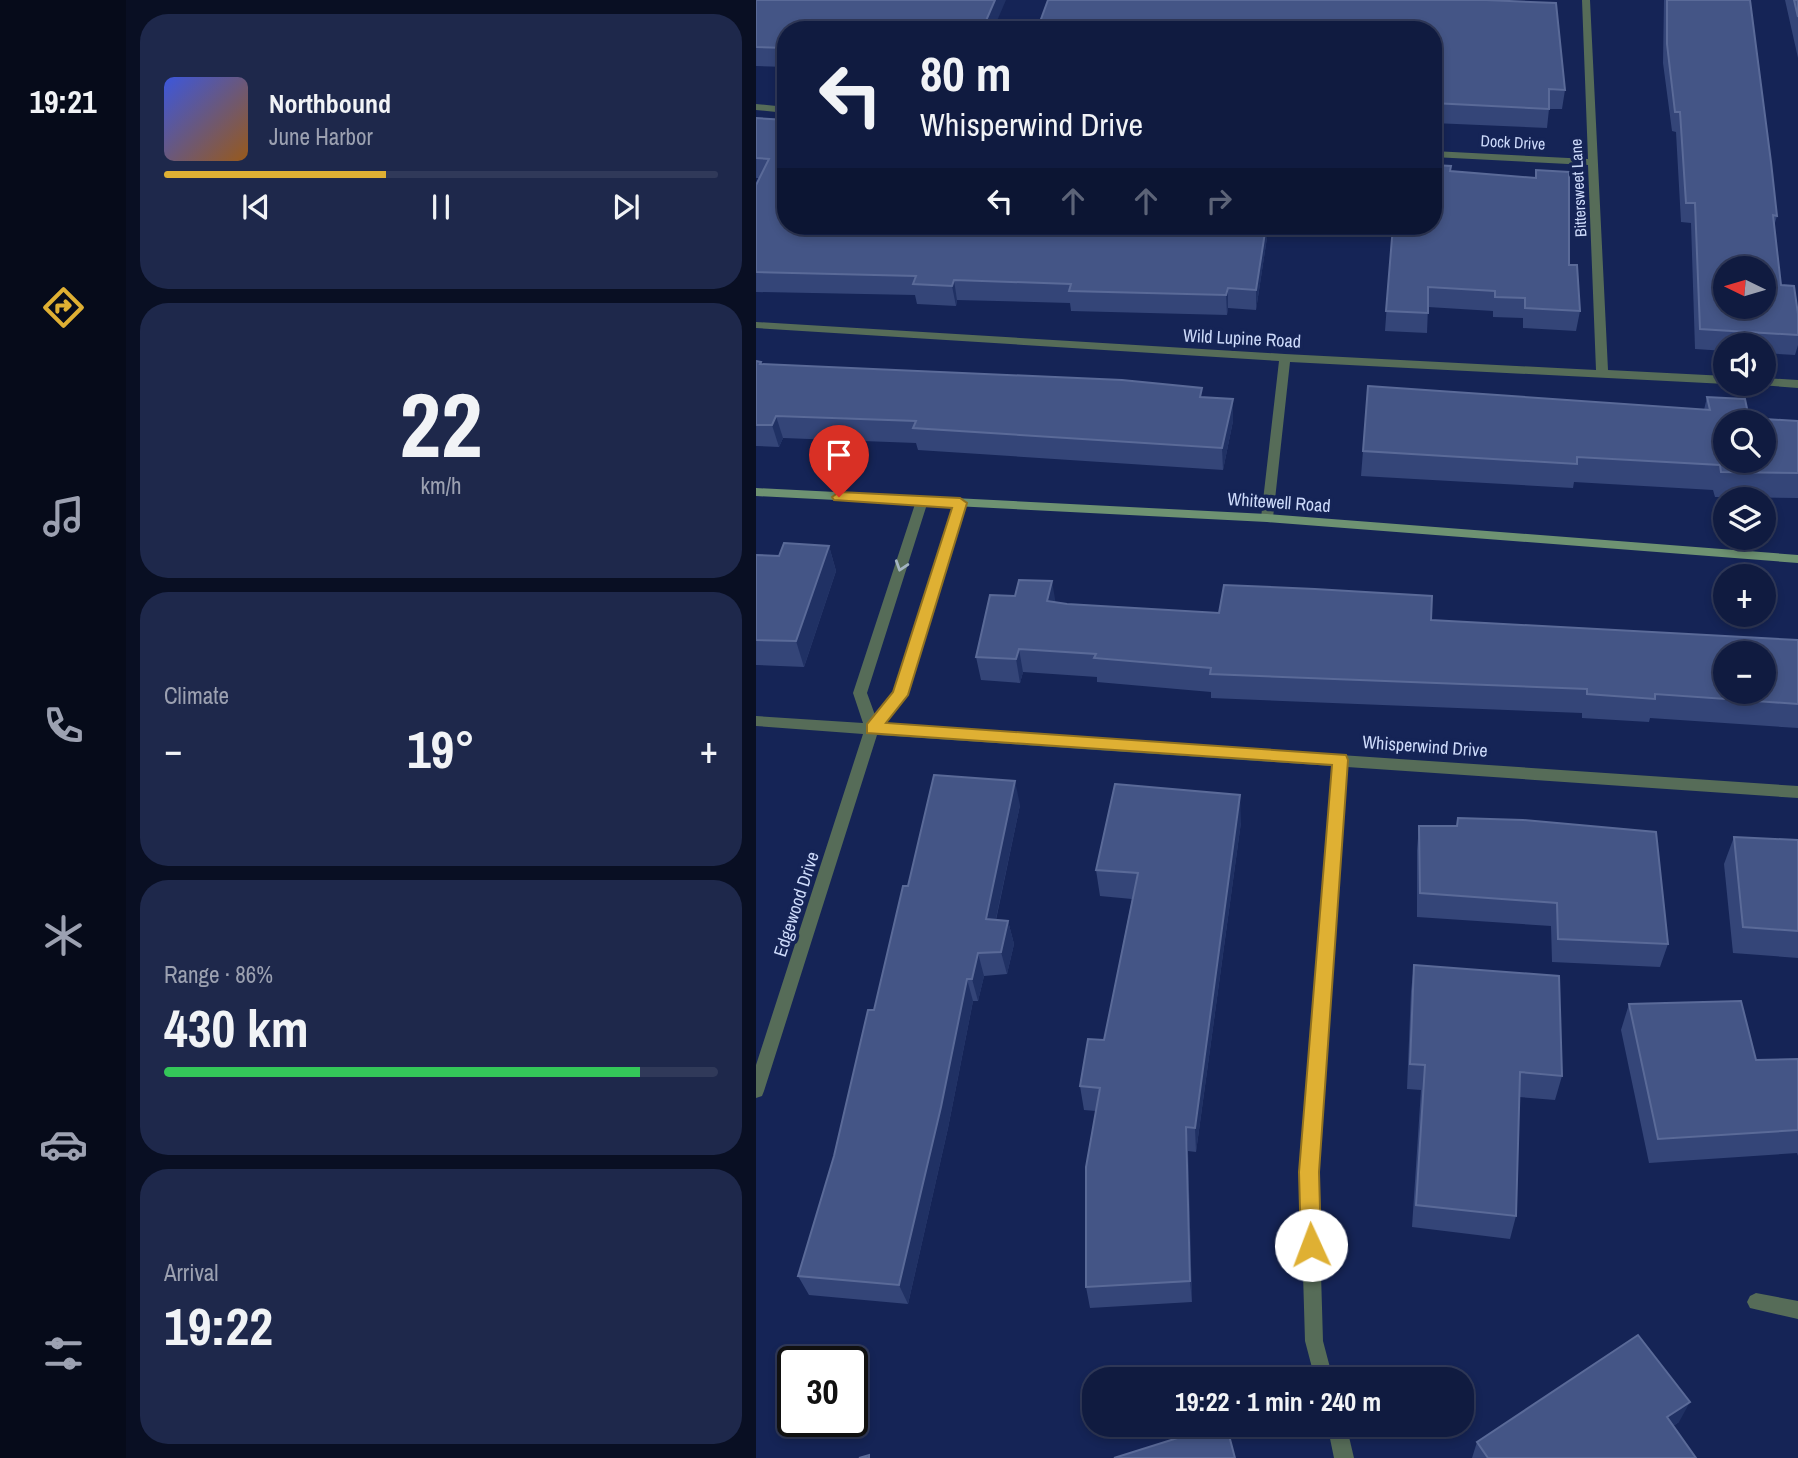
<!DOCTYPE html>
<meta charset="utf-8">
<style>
body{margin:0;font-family:"Archivo Narrow",sans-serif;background:#1e284b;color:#f1f3f6;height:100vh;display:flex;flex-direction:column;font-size:26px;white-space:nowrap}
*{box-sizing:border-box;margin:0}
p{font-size:23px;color:#9ca1b1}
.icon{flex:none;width:38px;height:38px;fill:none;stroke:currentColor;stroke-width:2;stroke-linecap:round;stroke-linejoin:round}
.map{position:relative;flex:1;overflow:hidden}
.details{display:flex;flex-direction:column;gap:14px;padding:14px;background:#090f23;width:630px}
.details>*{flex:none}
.guide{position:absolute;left:21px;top:21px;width:665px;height:214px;border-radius:28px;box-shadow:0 4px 10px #0003,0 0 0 2px #303959;background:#101b40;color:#f1f3f6;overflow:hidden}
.needle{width:46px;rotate:275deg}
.tools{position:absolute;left:957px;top:256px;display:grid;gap:14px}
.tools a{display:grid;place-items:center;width:63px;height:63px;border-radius:50%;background:#101b40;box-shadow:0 4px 10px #0003,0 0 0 2px #303959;font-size:35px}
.speed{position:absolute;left:21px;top:1346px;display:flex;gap:14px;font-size:35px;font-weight:700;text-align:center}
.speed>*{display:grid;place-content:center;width:91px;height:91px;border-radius:50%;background:#101b40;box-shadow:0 4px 10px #0003,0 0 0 2px #303959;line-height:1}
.speed .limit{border:4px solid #111;border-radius:10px;background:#fff;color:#111}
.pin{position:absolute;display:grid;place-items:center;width:60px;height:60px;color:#fff;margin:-72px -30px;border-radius:50% 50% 50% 0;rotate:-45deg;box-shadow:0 0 7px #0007}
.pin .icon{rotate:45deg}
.me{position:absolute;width:77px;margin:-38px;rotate:358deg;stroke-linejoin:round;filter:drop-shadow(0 0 5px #0008)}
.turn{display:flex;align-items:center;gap:24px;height:147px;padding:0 28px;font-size:32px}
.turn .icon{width:91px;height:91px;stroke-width:2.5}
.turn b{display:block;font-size:49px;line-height:60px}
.lanes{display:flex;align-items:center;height:66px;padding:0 28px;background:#0003;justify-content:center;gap:35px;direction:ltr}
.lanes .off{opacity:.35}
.big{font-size:52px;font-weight:800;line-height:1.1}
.details .card{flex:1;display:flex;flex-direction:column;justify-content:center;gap:10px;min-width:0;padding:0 24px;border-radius:28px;background:#1e284b}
.details .dial{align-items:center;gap:0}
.dial b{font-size:91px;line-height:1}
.song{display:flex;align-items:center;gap:21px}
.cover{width:84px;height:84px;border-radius:10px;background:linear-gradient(135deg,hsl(230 70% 55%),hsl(30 70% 35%))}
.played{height:7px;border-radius:4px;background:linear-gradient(90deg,#dfb033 40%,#303959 40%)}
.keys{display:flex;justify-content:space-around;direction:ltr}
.heat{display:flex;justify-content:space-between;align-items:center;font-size:38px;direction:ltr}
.charge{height:10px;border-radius:5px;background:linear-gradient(90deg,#34c759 86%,#303959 0)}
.trip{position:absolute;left:326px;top:1367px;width:392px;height:70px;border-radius:28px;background:#101b40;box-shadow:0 4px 10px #0003,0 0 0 2px #303959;font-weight:800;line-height:70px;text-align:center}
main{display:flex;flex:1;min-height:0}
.tabs{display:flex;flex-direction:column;width:126px;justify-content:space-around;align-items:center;background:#060b1a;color:#9ca1b1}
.tabs .icon{width:49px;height:49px}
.tabs .current{color:#dfb033}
.tabs b{font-size:32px;color:#f1f3f6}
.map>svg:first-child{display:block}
</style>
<main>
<nav class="tabs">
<b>19:21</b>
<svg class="icon current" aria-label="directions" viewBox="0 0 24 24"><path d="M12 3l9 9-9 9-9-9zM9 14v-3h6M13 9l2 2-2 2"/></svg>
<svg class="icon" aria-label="music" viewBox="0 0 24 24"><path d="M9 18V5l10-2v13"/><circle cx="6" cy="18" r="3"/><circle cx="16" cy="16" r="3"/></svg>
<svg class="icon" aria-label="phone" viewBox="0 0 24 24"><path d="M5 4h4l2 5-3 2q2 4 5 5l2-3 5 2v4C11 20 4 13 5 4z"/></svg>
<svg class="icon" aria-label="climate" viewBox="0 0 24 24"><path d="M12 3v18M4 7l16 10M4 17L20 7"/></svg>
<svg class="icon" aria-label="car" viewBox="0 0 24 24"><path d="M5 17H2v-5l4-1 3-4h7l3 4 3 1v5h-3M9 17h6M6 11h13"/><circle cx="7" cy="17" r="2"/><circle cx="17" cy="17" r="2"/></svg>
<svg class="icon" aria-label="filters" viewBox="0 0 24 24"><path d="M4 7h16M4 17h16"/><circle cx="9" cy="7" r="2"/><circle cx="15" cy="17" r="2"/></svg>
</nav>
<section class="details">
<div class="card">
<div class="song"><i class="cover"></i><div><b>Northbound</b><p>June Harbor</p></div></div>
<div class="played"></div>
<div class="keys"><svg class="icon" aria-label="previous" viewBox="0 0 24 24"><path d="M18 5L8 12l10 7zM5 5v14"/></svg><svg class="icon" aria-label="pause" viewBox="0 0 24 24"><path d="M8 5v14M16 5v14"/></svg><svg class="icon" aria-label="next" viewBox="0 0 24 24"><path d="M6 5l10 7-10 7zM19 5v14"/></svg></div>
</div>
<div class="card dial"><b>22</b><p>km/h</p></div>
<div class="card"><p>Climate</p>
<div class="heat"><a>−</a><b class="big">19°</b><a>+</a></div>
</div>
<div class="card"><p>Range · 86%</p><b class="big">430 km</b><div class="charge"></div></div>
<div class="card"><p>Arrival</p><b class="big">19:22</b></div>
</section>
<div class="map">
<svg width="1042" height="1458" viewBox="0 0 1042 1458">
<rect width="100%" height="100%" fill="#152456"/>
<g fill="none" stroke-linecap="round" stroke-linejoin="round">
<g fill="#566c58" fill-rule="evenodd">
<path d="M826 0H834L852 370 970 376V383H972L970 384 534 362 517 518 511 522 505 518 523 361 0 328V322L529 354 840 370 832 165 677 157V151L832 159Z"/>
<path d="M0 104 30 107V113L0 110Z"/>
<path d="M1008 378 1042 380V388L1004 385 1008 383Z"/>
<path d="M166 497 172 501 111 693 119 715 138 693 198 503 204 499 210 503 151 695 127 724 1042 786V798L591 767 562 1173 567 1341 577 1379H559L549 1341 544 1173 576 766 121 735 8 1091 6 1096 0 1098V1065L107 734 0 726V716L107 723 97 693 160 501Z"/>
<path d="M1000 1293 1042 1301V1319L994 1308 991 1302 994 1296Z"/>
<path d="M571 1424H590L598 1458H578Z"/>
</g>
<path fill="#6e9272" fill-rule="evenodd" d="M0 488 511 514 1042 555V563L511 522 0 496Z"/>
</g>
<g fill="#344578">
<path d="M0 0 30 30V67L0 66Z"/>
<path d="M908 0H994L1021 216 1018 226 1025 285 1042 314V345L1039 355 1008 353V345H970V351L939 349 935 223 925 222 920 132 916 131 907 63Z"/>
<path d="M1029 0H1042V58Z"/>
<path d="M677 30 809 90 806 109H793L791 128 677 123Z"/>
<path d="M0 118 30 120V226H677L694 171 779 178 780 170 813 265 824 311 820 331 767 328V318L737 317V311L672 307 671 333 629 331 636 235 512 231 500 310 472 308 471 315 315 311 314 303 201 300 200 306 161 304 159 295 0 292V185L3 178H0Z"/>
<path d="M0 361 5 362 6 364 477 399V421L467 470 162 450 160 443 27 438 23 447 0 446Z"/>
<path d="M951 397 993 418 1042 421V498L959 497 957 490 818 482 817 488 605 476 607 451 948 410Z"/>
<path d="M73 546 80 571 48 667 0 665V555L23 556Z"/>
<path d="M259 596 311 604 463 613 675 620 1042 640V728L894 718 893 722 826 718V713L455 698V692L341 682V677L267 672 264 683 225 680 220 657Z"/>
<path d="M264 805 240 920 252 921 258 944 251 974 228 976 222 1001H217L192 1128 152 1304 53 1295 42 1276 78 1156 152 886Z"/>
<path d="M702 818 912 944 904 967 796 962 795 926 661 917V850L663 826H701Z"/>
<path d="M485 822 440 1152 432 1151 436 1302 334 1308 330 1287 340 1111 328 1110 324 1086 348 1040 376 899 344 896 340 870Z"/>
<path d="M978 837 1042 840V958L977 953 968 864Z"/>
<path d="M658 965 806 1076 799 1100 763 1097 760 1216 754 1239 656 1227 665 1090 651 1089 655 991Z"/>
<path d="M873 1004 1000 1060 1042 1059V1156L1041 1153 893 1163 865 1030Z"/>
<path d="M923 1422 917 1426 940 1458H716L721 1442Z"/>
</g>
<g fill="#203164">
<path d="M239 0H250L237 30H226Z"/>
<path d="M510 226H512V231L500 310V290Z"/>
<path d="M198 280 201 300 200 306 196 286Z"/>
<path d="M472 288V308L471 315 470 295Z"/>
<path d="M477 399V421L467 470 466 448Z"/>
<path d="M20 416 27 438 23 447 16 425Z"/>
<path d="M73 546 80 571 48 667 40 641Z"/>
<path d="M296 581 300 605 291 601Z"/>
<path d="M263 649 267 672 264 683 260 659Z"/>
<path d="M259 781 264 805 235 942 230 919Z"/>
<path d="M484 795 485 822 440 1152 439 1128Z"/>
<path d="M252 921 258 944 251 974 245 952Z"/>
<path d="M222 953 228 976 222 1001 216 979Z"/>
<path d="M211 979 217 1001 192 1128 152 1304 143 1285Z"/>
<path d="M430 1127 432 1151 436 1302 434 1281Z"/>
<path d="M934 1402 923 1422 901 1436 911 1417Z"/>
</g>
<g fill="#445586" stroke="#5a6a98" stroke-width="2" fill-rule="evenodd">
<path d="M0 0H239L226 30H30V48L0 47Z"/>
<path d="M292 0H730L800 3 809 90 793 89V109L677 103V30H281Z"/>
<path d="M911 0H994L1015 162 1021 216 1017 215 1025 285 1038 286 1042 314V335L944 329 939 203H930L924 112H919L911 44ZM970 268H1008V306H970Z"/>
<path d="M1038 0H1042V17Z"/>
<path d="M0 118 30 120V226H510L500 290 472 288 470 295 313 291 315 284 198 280 196 286 157 284 160 276 0 272V185L13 159 0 158Z"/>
<path d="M677 165 695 166 694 171 780 178V170L813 172V265H821L824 311 769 308V298L739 297V291L672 287V313L630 311 637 226H677Z"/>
<path d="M0 361 5 362 4 364 366 380 446 388 444 397 477 399 466 448 157 428 160 421 20 416 16 425H0Z"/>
<path d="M612 386 954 410 951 397 989 399 993 418 1042 421V473L965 472 964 465 821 457V464L607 451ZM970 422H1008V460H970Z"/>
<path d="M28 543 73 546 40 641 0 640V555L23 556Z"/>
<path d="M263 580 296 581 291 601 311 604 463 613 468 585 559 589 676 596 675 620 1042 640V704L899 694V699L831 694V689L454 674 455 668 338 658 340 654 263 649 260 659 220 657 234 595 259 596ZM970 653H1008V691H970Z"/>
<path d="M178 775 259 781 230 919 252 921 245 952 222 953 216 979H211L185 1107 143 1285 42 1276 78 1156 112 1010H118L147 886H152Z"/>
<path d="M359 784 484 795 439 1128 430 1127 434 1281 330 1287V1167L344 1088 324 1086 332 1039 348 1040 382 873 340 870Z"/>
<path d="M702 818 767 820 900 832 912 944 802 939 801 903 664 893 663 826H701Z"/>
<path d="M978 837 1042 840V931L987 927Z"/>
<path d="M658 965 803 976 806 1076 764 1072 760 1216 660 1205 669 1065 654 1064Z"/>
<path d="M985 1001 1000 1060 1042 1059V1130L902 1139 873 1004Z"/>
<path d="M882 1335 934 1402 911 1417 940 1458H732L721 1442Z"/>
<path d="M466 1424H470L479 1458H358Z"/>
<path d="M113 1455V1458H103Z"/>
</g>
<defs><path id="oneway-chevron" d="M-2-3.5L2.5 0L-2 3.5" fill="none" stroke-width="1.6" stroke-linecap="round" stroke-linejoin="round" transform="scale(1.75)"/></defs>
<use stroke="#a3b4c1" href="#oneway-chevron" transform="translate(145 566) rotate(108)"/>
<path fill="#dfb033" stroke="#917221" stroke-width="2" d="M83 492 204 498 211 503 152 695 130 723 590 755 592 760 563 1172 565 1245 562 1252 555 1255 548 1252 545 1245 543 1172 576 765 111 733V724L137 692 196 508 78 500 76 497Z"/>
<g text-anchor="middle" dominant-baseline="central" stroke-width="7" stroke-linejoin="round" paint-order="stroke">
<g font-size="16" fill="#cddafa" stroke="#152456">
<text transform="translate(757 142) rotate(3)">Dock Drive</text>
<text transform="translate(822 188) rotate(-93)">Bittersweet Lane</text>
</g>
<g font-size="18" fill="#cddafa" stroke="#152456">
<text transform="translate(486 338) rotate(3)">Wild Lupine Road</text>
<text transform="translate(523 502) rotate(4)">Whitewell Road</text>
<text transform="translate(669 746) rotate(4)">Whisperwind Drive</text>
<text transform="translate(40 904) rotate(-72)">Edgewood Drive</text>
</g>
</g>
</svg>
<div class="tools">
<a><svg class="needle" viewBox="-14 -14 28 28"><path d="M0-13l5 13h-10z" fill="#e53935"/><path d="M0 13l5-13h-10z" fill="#9ca1b1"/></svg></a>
<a><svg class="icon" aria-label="sound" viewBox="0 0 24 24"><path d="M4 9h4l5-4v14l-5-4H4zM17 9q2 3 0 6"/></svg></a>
<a><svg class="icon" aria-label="search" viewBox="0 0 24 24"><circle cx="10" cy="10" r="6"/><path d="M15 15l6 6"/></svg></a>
<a><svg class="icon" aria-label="layers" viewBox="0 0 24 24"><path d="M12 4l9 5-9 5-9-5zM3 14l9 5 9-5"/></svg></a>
<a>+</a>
<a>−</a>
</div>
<div class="speed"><div class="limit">30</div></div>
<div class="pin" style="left:83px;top:497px;background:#d93025"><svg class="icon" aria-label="arrive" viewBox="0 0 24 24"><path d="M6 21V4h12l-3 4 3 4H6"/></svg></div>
<svg class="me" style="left:555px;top:1245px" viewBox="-20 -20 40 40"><circle r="19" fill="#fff"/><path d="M0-13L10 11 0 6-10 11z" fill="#dfb033"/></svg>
<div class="trip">19:22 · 1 min · 240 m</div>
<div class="guide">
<div class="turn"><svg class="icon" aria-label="left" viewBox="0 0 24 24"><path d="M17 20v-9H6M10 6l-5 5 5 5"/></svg><div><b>80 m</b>Whisperwind Drive</div></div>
<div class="lanes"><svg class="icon" aria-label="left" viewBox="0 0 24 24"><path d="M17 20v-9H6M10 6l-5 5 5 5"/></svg><svg class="icon off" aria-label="ahead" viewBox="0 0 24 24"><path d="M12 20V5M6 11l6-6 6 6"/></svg><svg class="icon off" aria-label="ahead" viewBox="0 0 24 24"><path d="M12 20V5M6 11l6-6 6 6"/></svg><svg class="icon off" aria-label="right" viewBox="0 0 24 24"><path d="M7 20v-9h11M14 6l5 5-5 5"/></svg></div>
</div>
</div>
</main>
